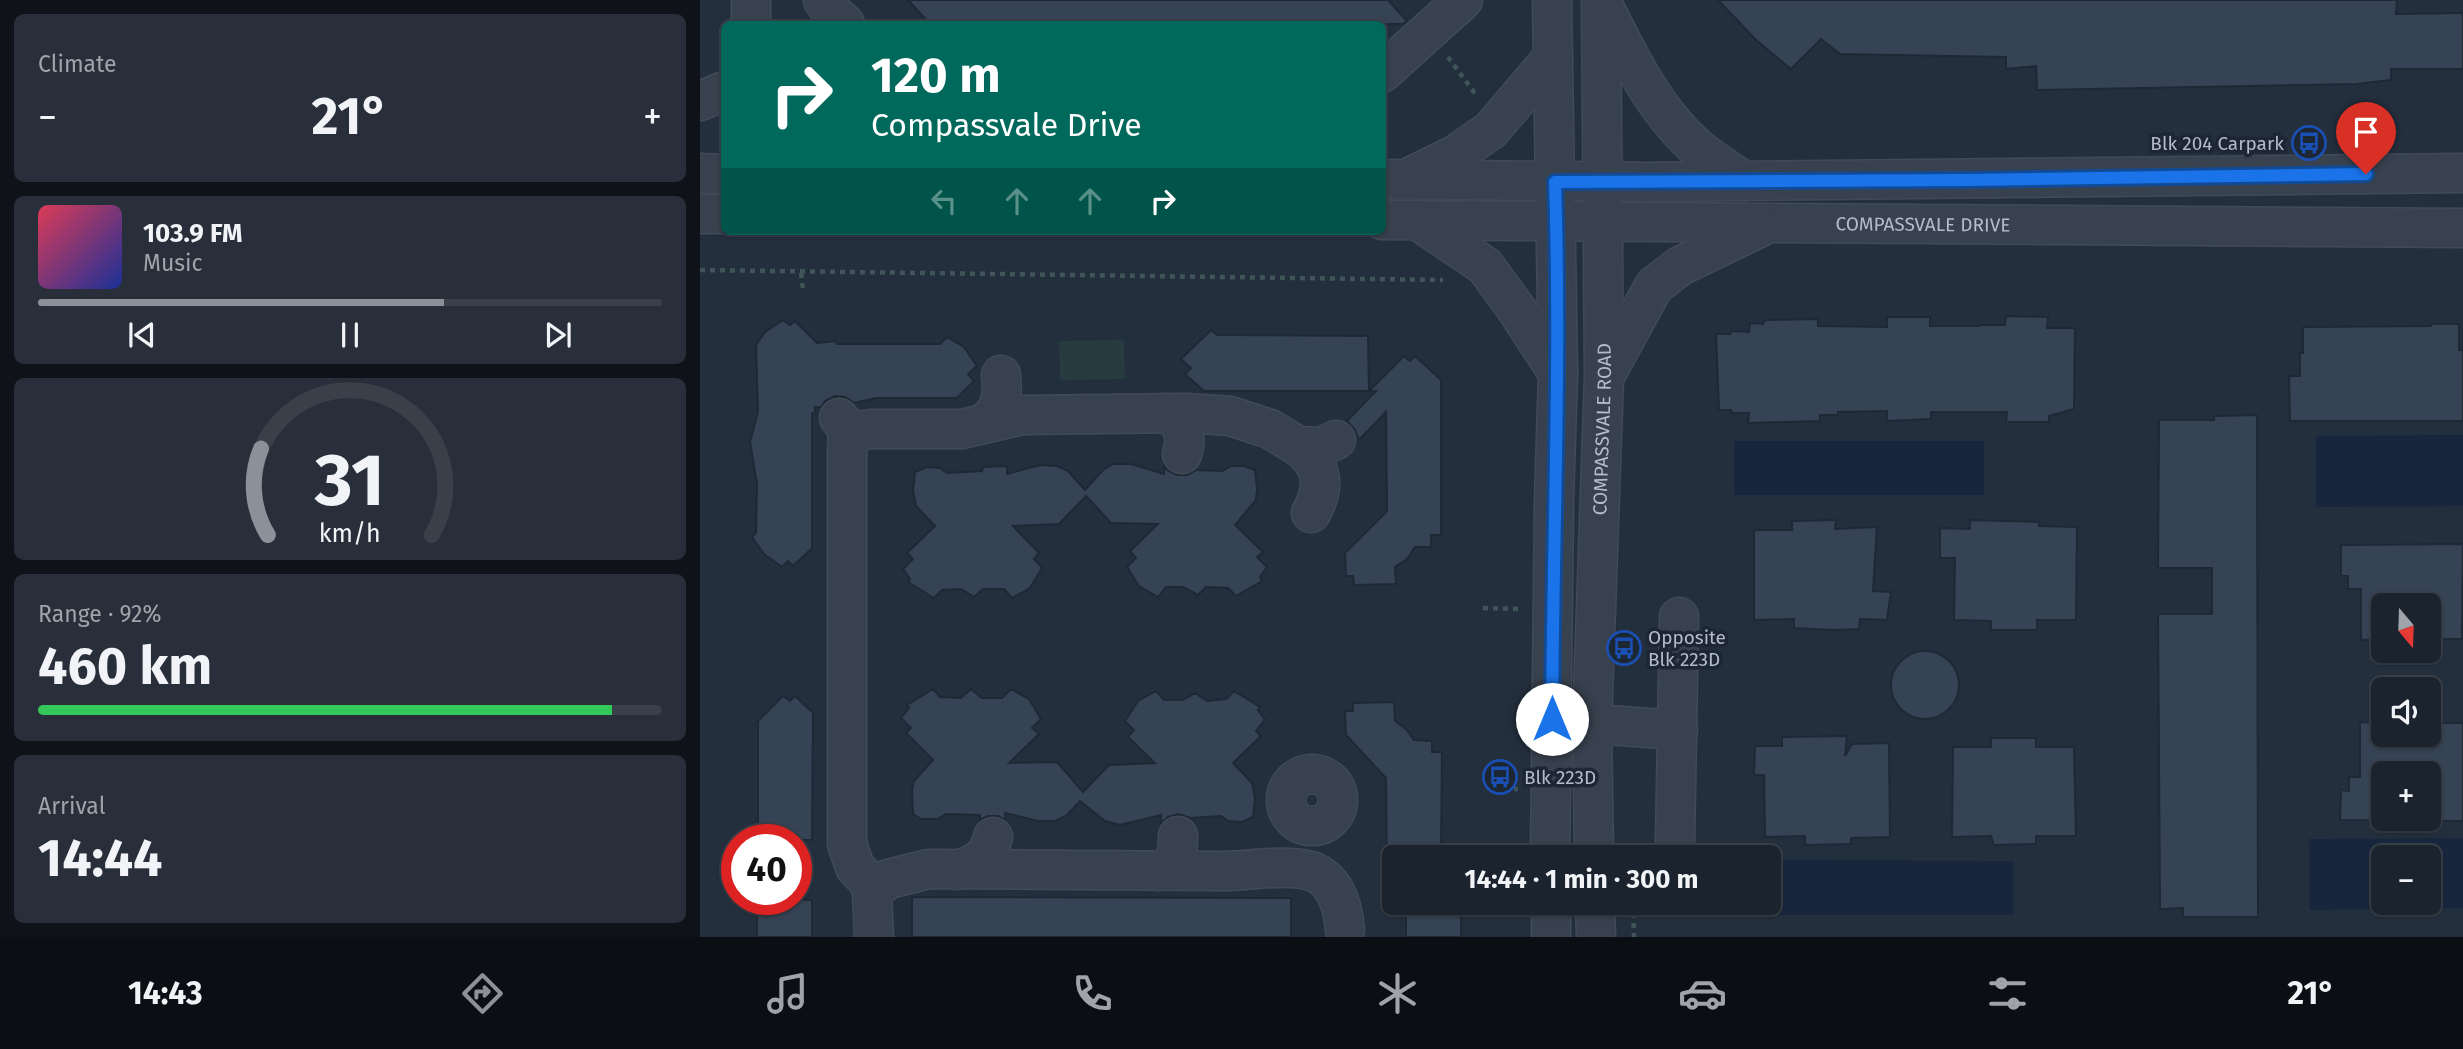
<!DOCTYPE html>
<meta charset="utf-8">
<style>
body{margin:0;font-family:"Fira Sans",sans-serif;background:#282f3a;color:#f1f3f6;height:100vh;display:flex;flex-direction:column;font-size:26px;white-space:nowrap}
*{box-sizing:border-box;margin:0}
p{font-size:23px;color:#a0a4aa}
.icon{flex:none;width:38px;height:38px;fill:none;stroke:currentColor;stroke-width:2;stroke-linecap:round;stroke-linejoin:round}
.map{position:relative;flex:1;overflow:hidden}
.details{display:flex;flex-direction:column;gap:14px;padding:14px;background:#0f1319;width:700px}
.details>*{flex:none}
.hud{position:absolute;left:21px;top:21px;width:665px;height:214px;border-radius:10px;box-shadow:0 2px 5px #0004,0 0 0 2px #39404a;background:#00695c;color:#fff;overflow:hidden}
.needle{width:46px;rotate:161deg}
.fabs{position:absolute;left:1671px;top:593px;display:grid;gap:14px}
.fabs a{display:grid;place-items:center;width:70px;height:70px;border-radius:10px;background:#1b232e;box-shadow:0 2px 5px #0004,0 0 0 2px #39404a;font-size:35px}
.speed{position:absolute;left:21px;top:824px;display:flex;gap:14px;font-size:35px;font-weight:700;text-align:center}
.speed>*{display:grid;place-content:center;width:91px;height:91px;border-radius:50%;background:#1b232e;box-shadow:0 2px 5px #0004,0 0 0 2px #39404a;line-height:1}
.speed .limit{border:10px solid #d22;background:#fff;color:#111}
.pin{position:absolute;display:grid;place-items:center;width:60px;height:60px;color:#fff;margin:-72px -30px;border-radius:50% 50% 50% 0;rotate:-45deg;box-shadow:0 0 7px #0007}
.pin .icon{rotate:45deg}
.me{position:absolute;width:77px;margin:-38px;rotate:0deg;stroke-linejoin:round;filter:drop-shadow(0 0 5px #0008)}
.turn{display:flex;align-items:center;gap:24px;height:147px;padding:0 35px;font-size:32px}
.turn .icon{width:91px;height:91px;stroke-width:2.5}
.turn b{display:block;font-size:49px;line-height:60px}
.lanes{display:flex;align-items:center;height:66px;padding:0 35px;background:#0003;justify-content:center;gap:35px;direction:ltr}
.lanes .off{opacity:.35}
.big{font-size:52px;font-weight:700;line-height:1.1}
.details .tile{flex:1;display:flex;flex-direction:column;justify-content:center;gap:10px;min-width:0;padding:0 24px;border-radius:10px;background:#282f3a}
.details .dial{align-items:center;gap:0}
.dial svg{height:182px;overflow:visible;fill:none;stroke:#39404a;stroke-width:7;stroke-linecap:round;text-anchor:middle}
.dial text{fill:#f1f3f6;stroke:none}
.song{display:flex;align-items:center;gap:21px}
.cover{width:84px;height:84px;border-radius:10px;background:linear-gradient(135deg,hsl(350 70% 55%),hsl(230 70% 35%))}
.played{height:7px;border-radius:4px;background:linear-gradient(90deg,#8c9099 65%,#39404a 65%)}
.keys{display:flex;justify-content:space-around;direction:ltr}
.heat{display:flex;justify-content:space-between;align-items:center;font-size:38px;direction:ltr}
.charge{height:10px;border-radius:5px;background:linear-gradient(90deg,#34c759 92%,#39404a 0)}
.trip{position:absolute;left:682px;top:845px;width:399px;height:70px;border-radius:10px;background:#1b232e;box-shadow:0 2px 5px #0004,0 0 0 2px #39404a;font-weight:700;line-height:70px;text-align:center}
.tabs{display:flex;height:112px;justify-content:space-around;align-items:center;background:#0b0e12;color:#a0a4aa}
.tabs .icon{width:49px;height:49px}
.tabs .on{color:#8c9099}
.tabs b{font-size:32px;color:#f1f3f6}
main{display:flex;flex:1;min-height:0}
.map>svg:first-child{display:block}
</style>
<main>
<section class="details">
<div class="tile"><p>Climate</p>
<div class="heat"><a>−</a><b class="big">21°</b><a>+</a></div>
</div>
<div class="tile">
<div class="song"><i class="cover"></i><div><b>103.9 FM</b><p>Music</p></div></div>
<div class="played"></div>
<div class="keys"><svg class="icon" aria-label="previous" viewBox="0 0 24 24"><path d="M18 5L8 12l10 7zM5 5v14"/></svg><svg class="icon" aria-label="pause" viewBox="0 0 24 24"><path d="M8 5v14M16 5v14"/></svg><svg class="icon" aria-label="next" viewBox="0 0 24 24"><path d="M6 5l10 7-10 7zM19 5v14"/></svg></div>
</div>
<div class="tile dial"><svg viewBox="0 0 100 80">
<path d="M14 69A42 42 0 1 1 86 69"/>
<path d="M14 69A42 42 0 0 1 11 31" stroke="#8c9099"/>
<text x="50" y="56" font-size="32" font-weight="700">31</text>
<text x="50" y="72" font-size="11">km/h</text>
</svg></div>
<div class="tile"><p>Range · 92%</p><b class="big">460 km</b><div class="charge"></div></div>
<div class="tile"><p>Arrival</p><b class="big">14:44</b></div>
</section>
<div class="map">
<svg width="1763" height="937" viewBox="0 0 1763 937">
<rect width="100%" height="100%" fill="#242f3e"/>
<path fill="#263c3f" d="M424 340 425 379 360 380 359 341Z"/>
<g fill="#17263c" fill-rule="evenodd">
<path d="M1763 435V506L1616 507V436Z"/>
<rect x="1034" y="441" width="250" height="54"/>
<path d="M1763 838V908L1610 910 1609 839ZM1684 858H1729V903H1684Z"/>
<path d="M1069 860 1313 861V915H1063V903H1069Z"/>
</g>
<g fill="#364354" stroke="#1f2835" stroke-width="2" fill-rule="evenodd">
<path d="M208 0H688L707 21 703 24H230Z"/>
<path d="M1018 0H1697L1696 14 1763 13V69H1691V80L1656 84 1337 90 1336 66 1306 69V57L1140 54 1121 39 1091 69 1056 40Z"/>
<path d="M1306 316 1348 317 1347 328H1375L1374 409 1349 416V422H1306L1307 412H1231V419L1187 421V411L1138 412V415H1120V421L1048 423 1049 413H1032L1031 410H1019L1016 334H1030L1032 331 1049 332 1050 323 1063 324 1065 320 1118 319V326L1187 327V317H1230V326H1279V325H1305Z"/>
<path d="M83 320 90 325 95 321 117 343 136 341 137 344H240L247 337 264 347 277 366 268 374 274 381 257 398H176L154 403 145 397 135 396 125 401 121 407H115V413H112V548L93 566 88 561 82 567 64 554 52 537 56 533 57 484 50 442 58 412 56 345 65 332Z"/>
<path d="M1731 324H1759V350H1763V421H1590L1589 376H1600V353H1603V327L1731 326Z"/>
<path d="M511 330 517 335 668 336 669 391H504L485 374 491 368 481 359Z"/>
<path d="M704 356 710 361 715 356 741 380V535H731V547H715L707 559 695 567 696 584 654 585 653 576H646L645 553 687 511 686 412 659 440 655 430 647 421 676 391H669Z"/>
<path d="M1557 415 1558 917H1483V908L1460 909 1458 614H1512V568H1458L1459 420H1514V416Z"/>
<path d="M413 464H431L464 474V465L467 470 477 475H487L496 470 522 471 531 466H544L555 470 557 489 556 500 535 525 563 552 557 557 567 567 560 577 562 581 536 596 528 588 506 587 498 595 483 587H466L458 597 439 586 427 567 436 558 430 551 458 524 411 523 386 496 359 524 313 526 339 553 334 559 342 568 330 588 312 598 304 589H283L274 597 261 589 242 590 234 598 208 582 210 579 203 569 213 559 207 553 235 526 216 506 213 491 215 472 227 467 240 468 247 473 282 471 283 467 307 466V474L340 465 357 466 368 471 385 490 403 470Z"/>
<path d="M1136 520 1135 529 1177 527 1173 591 1191 592 1187 620 1160 619 1159 629 1132 630 1094 628V619L1054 620V530H1092V521Z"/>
<path d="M1270 520 1339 522V526L1377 527 1376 620H1337V630H1291V621L1254 620 1255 558H1240V528L1270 529Z"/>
<path d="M1763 544 1762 639H1729V606H1684V639L1661 640V589H1648V576H1641V545Z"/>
<circle cx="1225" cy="685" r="34"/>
<path d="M233 689 240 697 261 698 271 689 282 698H302L311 689 329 699 341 719 332 728 339 734 309 763 357 762 383 792 409 765 455 763 428 737 434 730 425 721 438 701 456 691 464 700H483L495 693 507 701 526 699 534 691 560 707 558 710 565 720 556 731 561 736 533 763 552 783 555 798 553 817 542 822 528 821 521 816 490 818 478 814 468 817 461 823V815L420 825 405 821 380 801 366 816 355 821H338L305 813V820L298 816H288L280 820V815L246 814 238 819H221L213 814 212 790 214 781 233 760 206 733 211 728 201 718 209 708 207 705Z"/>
<path d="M83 696 90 701 95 696 113 713 112 840H58V721Z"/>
<path d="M694 702 695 721 706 729 714 740 732 741V752H742L741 858H695V873H687L686 778 646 735 645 711H653V703Z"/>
<path d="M1660 722 1684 723V735H1729V723H1763V821L1640 820 1641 790 1649 791V777H1660ZM1684 774H1729V819H1684Z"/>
<path d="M1147 736 1145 756 1152 744 1189 743 1190 837 1151 838V844L1105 845V836L1065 837 1064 775H1054L1055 746H1082V737Z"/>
<path d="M1291 738H1336V747H1374L1376 836H1336V844L1294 845 1291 836 1252 837 1253 747H1291Z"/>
<path d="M212 897 591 898V937H212Z"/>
<rect x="57" y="900" width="55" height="37"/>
<rect x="706" y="903" width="55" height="34"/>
</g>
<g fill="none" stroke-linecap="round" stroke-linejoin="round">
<g stroke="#414a57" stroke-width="41">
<g id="minor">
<path d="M51 0V24"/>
<path d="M123 0 129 9 145 24"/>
<path d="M905 9C929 57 954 109 995 146 1010 159 1028 170 1044 181"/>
<path d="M682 73 763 0"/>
<path d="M0 101 24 91"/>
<path d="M0 173 24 174"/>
<path d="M712 176 755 155 791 130 853 57"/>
<path d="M682 179 946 182 1763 173"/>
<path d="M0 214H24"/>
<path id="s1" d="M682 220 1763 228"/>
<path d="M717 220 785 266 817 310 858 373"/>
<path d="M906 374 954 286 980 266 1061 227"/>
<path d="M465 413C483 419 488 436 482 454"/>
<path d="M139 418C149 428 148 437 147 450V844L155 867 169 882 172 892 174 937"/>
<path d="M283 424C302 410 303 397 301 375"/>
<path d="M149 441 157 432 170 429H262L322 415 486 413 530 416 570 429 598 446 621 447 636 440"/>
<path d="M598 446C623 465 626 486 611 513"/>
<path d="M892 724 978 730"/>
<circle cx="612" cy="800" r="26"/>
<path d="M975 845 979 617"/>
<path d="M850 858 854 501 858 373 852 0"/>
<path id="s2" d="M894 858 892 724 904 377 901 0"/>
<path d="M257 870C275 865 289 857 293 837"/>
<path d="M458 871C476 865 478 854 478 836"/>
<path d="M172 892 188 879 229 869C327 869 425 871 523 871 549 871 590 863 614 872 637 882 643 907 645 930"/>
<path d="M851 903V937"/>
<path d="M895 903 896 937"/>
</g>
</g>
<g stroke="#3f5557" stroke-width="4.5" stroke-dasharray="5 5" stroke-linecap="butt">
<path d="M748 57 776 95"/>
<path d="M0 270 743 280"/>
<path d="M101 273 103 290"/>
<path d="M783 608 821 609"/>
<path d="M794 789H818"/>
<path d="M933 903 934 937"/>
</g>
<use href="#minor" stroke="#38414e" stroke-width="38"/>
</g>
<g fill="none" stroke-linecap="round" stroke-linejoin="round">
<g stroke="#114b97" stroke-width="18">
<path id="route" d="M852 719C853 540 861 361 855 182L1267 180 1666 174"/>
</g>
<use href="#route" stroke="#1a73e8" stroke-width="12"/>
</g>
<defs>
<g id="bus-ring" transform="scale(1.75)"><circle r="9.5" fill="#1d2633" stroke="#1a4fb4" stroke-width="1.5"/><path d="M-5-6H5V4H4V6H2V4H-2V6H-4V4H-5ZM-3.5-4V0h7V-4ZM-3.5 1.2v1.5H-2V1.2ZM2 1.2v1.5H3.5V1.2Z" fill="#1a4fb4"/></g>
</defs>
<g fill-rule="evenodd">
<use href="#bus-ring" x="1609" y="143"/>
<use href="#bus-ring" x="924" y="648"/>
<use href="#bus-ring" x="800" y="777"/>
</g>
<g text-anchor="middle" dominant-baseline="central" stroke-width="7" stroke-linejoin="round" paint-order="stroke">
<g font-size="19" fill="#b4bcc9" stroke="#1d2633" text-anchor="start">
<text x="1584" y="143" text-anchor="end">Blk 204 Carpark</text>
<text x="948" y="637">Opposite<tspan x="948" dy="22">Blk 223D</tspan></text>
<text x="824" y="777">Blk 223D</text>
</g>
<g font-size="19" fill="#b4bcc9" stroke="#1d2633">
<text stroke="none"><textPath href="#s1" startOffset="541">COMPASSVALE DRIVE</textPath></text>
<text stroke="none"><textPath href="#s2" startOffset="429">COMPASSVALE ROAD</textPath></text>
</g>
</g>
</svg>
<div class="fabs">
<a><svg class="needle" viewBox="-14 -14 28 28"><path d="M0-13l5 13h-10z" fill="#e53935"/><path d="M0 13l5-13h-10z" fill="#a0a4aa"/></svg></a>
<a><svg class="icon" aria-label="sound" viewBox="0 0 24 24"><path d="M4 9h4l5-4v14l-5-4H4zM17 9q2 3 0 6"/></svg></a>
<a>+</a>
<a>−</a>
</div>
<div class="speed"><div class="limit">40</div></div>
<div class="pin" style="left:1666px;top:174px;background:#d93025"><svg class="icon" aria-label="arrive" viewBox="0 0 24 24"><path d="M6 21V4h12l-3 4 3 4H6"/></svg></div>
<svg class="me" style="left:852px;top:719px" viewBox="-20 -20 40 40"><circle r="19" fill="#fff"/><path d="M0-13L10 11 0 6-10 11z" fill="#1a73e8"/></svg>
<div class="trip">14:44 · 1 min · 300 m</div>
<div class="hud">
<div class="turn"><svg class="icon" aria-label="right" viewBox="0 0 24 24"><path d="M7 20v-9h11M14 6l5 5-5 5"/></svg><div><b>120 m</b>Compassvale Drive</div></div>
<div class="lanes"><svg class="icon off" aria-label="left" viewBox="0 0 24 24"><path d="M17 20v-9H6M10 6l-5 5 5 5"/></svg><svg class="icon off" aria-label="ahead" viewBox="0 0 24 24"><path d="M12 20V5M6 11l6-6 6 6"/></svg><svg class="icon off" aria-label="ahead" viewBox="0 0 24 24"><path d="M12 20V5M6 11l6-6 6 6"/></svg><svg class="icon" aria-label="right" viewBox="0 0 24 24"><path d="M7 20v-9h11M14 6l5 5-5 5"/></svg></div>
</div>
</div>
</main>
<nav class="tabs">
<b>14:43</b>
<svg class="icon on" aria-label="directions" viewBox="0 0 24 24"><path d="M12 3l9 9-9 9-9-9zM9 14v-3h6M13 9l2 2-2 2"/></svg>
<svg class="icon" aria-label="music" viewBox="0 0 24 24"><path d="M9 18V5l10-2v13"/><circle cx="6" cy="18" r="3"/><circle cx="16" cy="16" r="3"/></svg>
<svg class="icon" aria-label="phone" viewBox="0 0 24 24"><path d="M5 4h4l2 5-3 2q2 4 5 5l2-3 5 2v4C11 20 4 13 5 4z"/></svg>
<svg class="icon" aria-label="climate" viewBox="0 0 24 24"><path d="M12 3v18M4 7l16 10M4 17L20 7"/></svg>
<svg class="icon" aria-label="car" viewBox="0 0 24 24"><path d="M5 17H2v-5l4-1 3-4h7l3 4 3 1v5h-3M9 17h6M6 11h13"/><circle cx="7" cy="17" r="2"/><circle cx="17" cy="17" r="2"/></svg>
<svg class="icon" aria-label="filters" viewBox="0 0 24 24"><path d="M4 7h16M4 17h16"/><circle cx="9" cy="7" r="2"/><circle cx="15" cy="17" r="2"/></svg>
<b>21°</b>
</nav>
